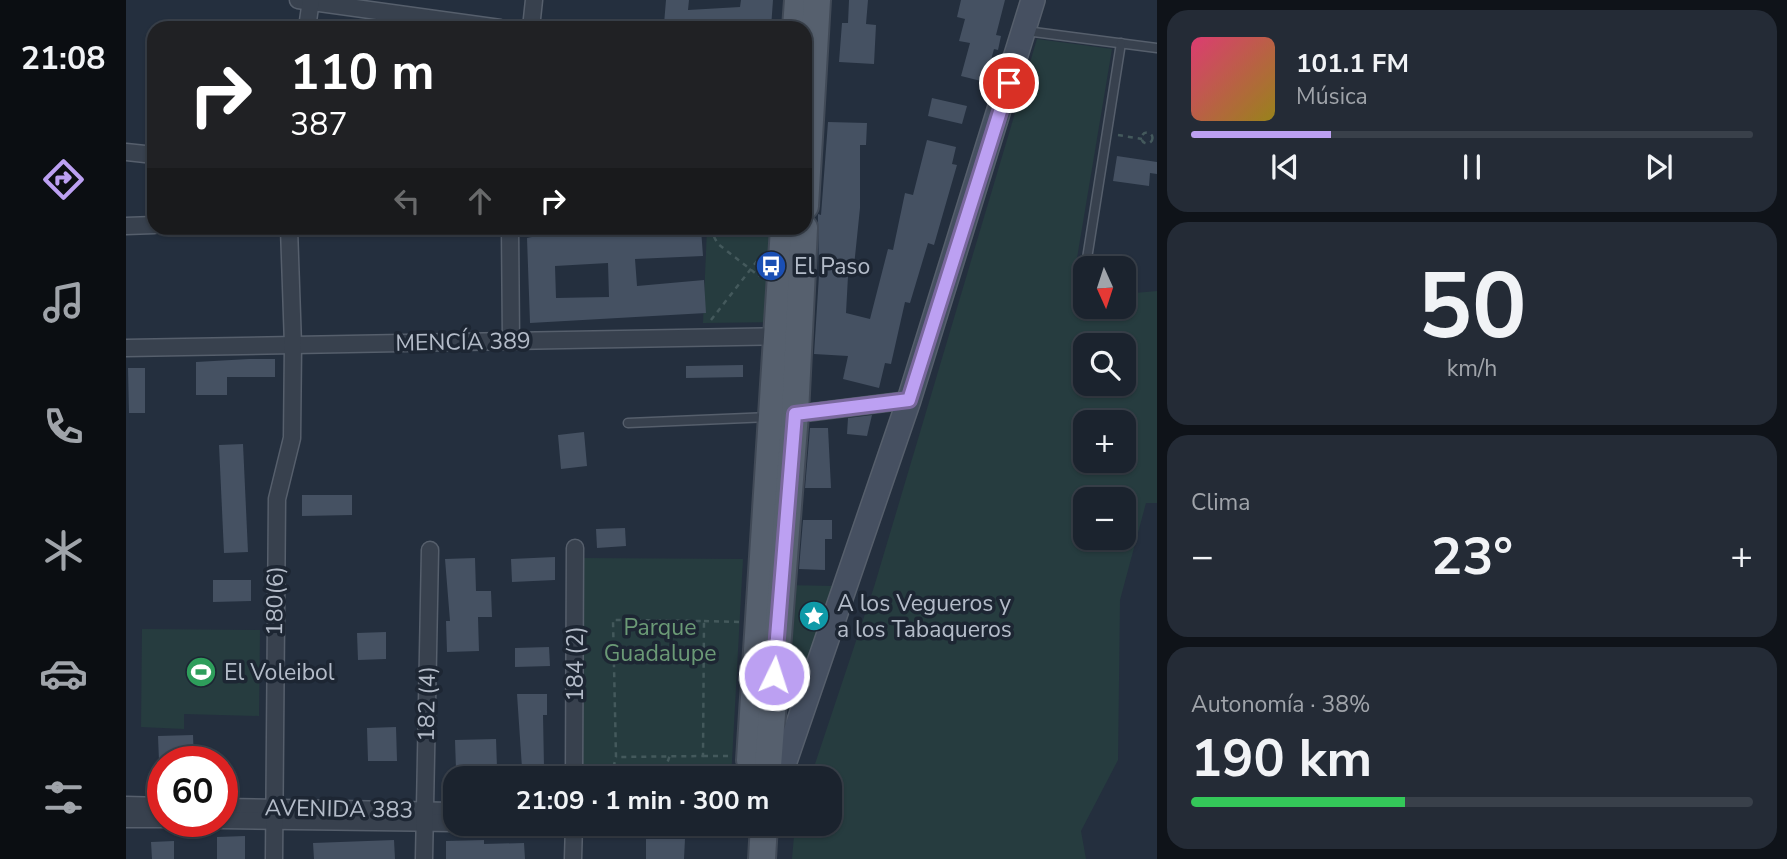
<!DOCTYPE html>
<html lang="es">
<meta charset="utf-8">
<style>
body{margin:0;font-family:"Nunito Sans",sans-serif;background:#242b36;color:#f1f3f6;height:100vh;display:flex;flex-direction:column;font-size:26px;white-space:nowrap}
*{box-sizing:border-box;margin:0}
p{font-size:23px;color:#a0a4aa}
.icon{flex:none;width:38px;height:38px;fill:none;stroke:currentColor;stroke-width:2;stroke-linecap:round;stroke-linejoin:round}
.map{position:relative;flex:1;overflow:hidden}
.panel{display:flex;flex-direction:column;gap:10px;padding:10px;background:#0f1319;width:630px}
.panel>*{flex:none}
.top-card{position:absolute;left:21px;top:21px;width:665px;height:214px;border-radius:21px;box-shadow:0 2px 5px #0004,0 0 0 2px #39404a;background:#202124;color:#fff;overflow:hidden}
.needle{width:46px;rotate:177deg}
.tools{position:absolute;left:947px;top:256px;display:grid;gap:14px}
.tools a{display:grid;place-items:center;width:63px;height:63px;border-radius:14px;background:#1b232e;box-shadow:0 2px 5px #0004,0 0 0 2px #39404a;font-size:35px}
.speed{position:absolute;left:21px;top:746px;display:flex;gap:14px;font-size:35px;font-weight:700;text-align:center}
.speed>*{display:grid;place-content:center;width:91px;height:91px;border-radius:50%;background:#1b232e;box-shadow:0 2px 5px #0004,0 0 0 2px #39404a;line-height:1}
.speed .limit{border:10px solid #d22;background:#fff;color:#111}
.pin{position:absolute;display:grid;place-items:center;width:60px;height:60px;color:#fff;margin:-30px;border:4px solid #fff;border-radius:50%;box-shadow:0 2px 7px #0007}
.me{position:absolute;width:77px;margin:-38px;rotate:4deg;stroke-linejoin:round;filter:drop-shadow(0 0 5px #0008)}
.turn{display:flex;align-items:center;gap:24px;height:147px;padding:0 28px;font-size:32px}
.turn .icon{width:91px;height:91px;stroke-width:2.5}
.turn b{display:block;font-size:49px;line-height:60px}
.lanes{display:flex;align-items:center;height:66px;padding:0 28px;background:#0003;justify-content:center;gap:35px;direction:ltr}
.lanes .off{opacity:.35}
.big{font-size:52px;font-weight:700;line-height:1.1}
.panel .card{flex:1;display:flex;flex-direction:column;justify-content:center;gap:10px;min-width:0;padding:0 24px;border-radius:21px;background:#242b36}
.panel .dial{align-items:center;gap:0}
.dial b{font-size:91px;line-height:1}
.song{display:flex;align-items:center;gap:21px}
.cover{width:84px;height:84px;border-radius:10px;background:linear-gradient(135deg,hsl(340 70% 55%),hsl(50 70% 35%))}
.played{height:7px;border-radius:4px;background:linear-gradient(90deg,#bca0f2 25%,#39404a 25%)}
.keys{display:flex;justify-content:space-around;direction:ltr}
.heat{display:flex;justify-content:space-between;align-items:center;font-size:38px;direction:ltr}
.charge{height:10px;border-radius:5px;background:linear-gradient(90deg,#34c759 38%,#39404a 0)}
.trip{position:absolute;left:317px;top:766px;width:399px;height:70px;border-radius:21px;background:#1b232e;box-shadow:0 2px 5px #0004,0 0 0 2px #39404a;font-weight:700;line-height:70px;text-align:center}
main{display:flex;flex:1;min-height:0}
.menu{display:flex;flex-direction:column;width:126px;justify-content:space-around;align-items:center;background:#0b0e12;color:#a0a4aa}
.menu .icon{width:49px;height:49px}
.menu .selected{color:#bca0f2}
.menu b{font-size:32px;color:#f1f3f6}
.map>svg:first-child{display:block}
</style>
<main>
<nav class="menu">
<b>21:08</b>
<svg class="icon selected" aria-label="directions" viewBox="0 0 24 24"><path d="M12 3l9 9-9 9-9-9zM9 14v-3h6M13 9l2 2-2 2"/></svg>
<svg class="icon" aria-label="music" viewBox="0 0 24 24"><path d="M9 18V5l10-2v13"/><circle cx="6" cy="18" r="3"/><circle cx="16" cy="16" r="3"/></svg>
<svg class="icon" aria-label="phone" viewBox="0 0 24 24"><path d="M5 4h4l2 5-3 2q2 4 5 5l2-3 5 2v4C11 20 4 13 5 4z"/></svg>
<svg class="icon" aria-label="climate" viewBox="0 0 24 24"><path d="M12 3v18M4 7l16 10M4 17L20 7"/></svg>
<svg class="icon" aria-label="car" viewBox="0 0 24 24"><path d="M5 17H2v-5l4-1 3-4h7l3 4 3 1v5h-3M9 17h6M6 11h13"/><circle cx="7" cy="17" r="2"/><circle cx="17" cy="17" r="2"/></svg>
<svg class="icon" aria-label="filters" viewBox="0 0 24 24"><path d="M4 7h16M4 17h16"/><circle cx="9" cy="7" r="2"/><circle cx="15" cy="17" r="2"/></svg>
</nav>
<div class="map">
<svg width="1031" height="859" viewBox="0 0 1031 859">
<rect width="100%" height="100%" fill="#242f3e"/>
<g fill="#263c3f" fill-rule="evenodd">
<path d="M911 39 986 49 950 264 959 274V306H998V294L1031 291V503H1020L994 600 992 760 955 831 960 859H666L669 824H704V779H684L748 587ZM959 345H998V383H959ZM959 422H998V460H959ZM959 499H998V537H959Z"/>
<path d="M581 228H650L648 322 577 323Z"/>
<path d="M457 558 617 559 605 779H453Z"/>
<path d="M661 585 707 586 679 682 669 692 660 694Z"/>
<path d="M16 629 134 630 133 716 58 714V729L15 727Z"/>
</g>
<g fill="#455162" fill-rule="evenodd">
<path d="M540 0H563L562 10 614 7 615 0H647L645 28 538 24Z"/>
<path d="M723 0H742L740 24 750 25 748 64 713 62 716 23H722Z"/>
<path d="M835 0H879L870 35 875 36 872 50 868 49 859 82 835 76 844 43 833 41 839 19 831 17Z"/>
<path d="M806 98 841 106 836 124 802 116Z"/>
<path d="M702 122 741 123 740 145H734V208L727 276H722L720 313 744 319 762 249 767 250 779 193 787 195 801 140 830 147 826 164 831 165 808 245 802 243 784 303 779 302 765 364 759 363 753 388 717 379 722 356 688 354 693 275 692 220V214L695 215Z"/>
<path d="M991 156 1031 162V174L1024 173 1023 186 987 181Z"/>
<path d="M537 228 575 229 577 256 509 259 511 286 578 280 580 313 404 323 401 238 434 231ZM482 263 483 297 430 298 429 266Z"/>
<path d="M998 263 1010 264 1007 299H998Z"/>
<path d="M123 359H149V377H101V395H70V362Z"/>
<path d="M617 365V377L560 378V366Z"/>
<path d="M2 368H19V413H3Z"/>
<path d="M746 415 741 436 721 434 722 418Z"/>
<path d="M684 428H702L705 488H679Z"/>
<path d="M458 432 461 466 435 469 432 435Z"/>
<path d="M117 444 122 552 98 553 93 445Z"/>
<path d="M176 495H226V515L176 516Z"/>
<path d="M677 520H706V539H699V570L673 569Z"/>
<path d="M499 528 500 546 471 548 470 529Z"/>
<path d="M429 557V580L386 582 385 559Z"/>
<path d="M349 558 350 591H365L366 617H352L353 651 321 652 320 621H324L319 559Z"/>
<path d="M87 580H125V601L87 602Z"/>
<path d="M260 632V659L232 660 231 633Z"/>
<path d="M423 647 424 666 389 667V648Z"/>
<path d="M391 694H421V715H417L418 767 396 768Z"/>
<path d="M270 727 271 761H242L241 728Z"/>
<path d="M67 735 68 761H33L32 736Z"/>
<path d="M370 739 371 768 330 769 329 740Z"/>
<path d="M119 836V859H91V837Z"/>
<path d="M520 839H559L558 859H520Z"/>
<path d="M268 840 269 859H188L187 843Z"/>
<path d="M358 840V844L398 843 399 859H320V841Z"/>
<path d="M48 841V859H26L25 842Z"/>
</g>
<g fill="none" stroke-linecap="round" stroke-linejoin="round">
<g stroke="#565f6c" stroke-width="11">
<g id="lane">
<path d="M900 31 1031 48"/>
<path d="M960 265 995 43"/>
<path d="M502 423 643 417"/>
</g>
</g>
<g stroke="#565f6c" stroke-width="19">
<g id="street">
<path d="M172 0 374 28"/>
<path d="M181 28 185 0"/>
<path d="M405 28 408 0"/>
<path d="M0 152 28 155"/>
<path d="M0 226 28 225"/>
<path d="M384 228 385 341"/>
<path d="M0 348 659 336"/>
<path d="M663 415 783 400"/>
<path d="M448 779 449 548"/>
<path d="M0 805 37 806"/>
<path d="M96 807 329 811"/>
<path d="M0 819H37"/>
<path d="M96 820 329 823"/>
<path d="M437 824H627"/>
<path d="M148 859 151 499 166 438 167 345 163 228"/>
<path d="M298 859 304 550"/>
<path d="M447 859 448 824"/>
</g>
</g>
<g stroke="#565f6c" stroke-width="26">
<path id="secondary" d="M653 779 783 400 907 0"/>
</g>
<g stroke="#414a57" stroke-width="30">
<g id="primary">
<path d="M670 28 672 0"/>
<path d="M679 206 691 0"/>
<path d="M624 760 658 228"/>
<path d="M641 779 669 414 678 228"/>
<path d="M636 859 638 824"/>
</g>
</g>
<g stroke="#44595c" stroke-width="2.5" stroke-dasharray="5 5" stroke-linecap="butt">
<circle cx="1021" cy="138" r="5.5"/>
<path d="M992 135 1016 139"/>
<path d="M583 228 592 244 633 276"/>
<path d="M585 320 635 256"/>
<path d="M578 621 613 622"/>
<path d="M577 756H602"/>
<path d="M471 779 488 765 490 757 487 620 578 621 577 756 490 757"/>
<path d="M533 779 537 775 544 755"/>
</g>
<use href="#lane" stroke="#38414e" stroke-width="8"/>
<use href="#street" stroke="#38414e" stroke-width="16"/>
<use href="#secondary" stroke="#465061" stroke-width="23"/>
<use href="#primary" stroke="#56606e" stroke-width="26"/>
</g>
<g fill="none" stroke-linecap="round" stroke-linejoin="round">
<g stroke="#7a689d" stroke-width="18">
<path id="route" d="M648 675 669 414 783 400 883 83"/>
</g>
<use href="#route" stroke="#bca0f2" stroke-width="12"/>
</g>
<defs>
<g id="bus-disc" transform="scale(1.575)"><circle r="9.5" fill="#1a4fb4" stroke="#1d2633"/><path d="M-5-6H5V4H4V6H2V4H-2V6H-4V4H-5ZM-3.5-4V0h7V-4ZM-3.5 1.2v1.5H-2V1.2ZM2 1.2v1.5H3.5V1.2Z" fill="#fff"/></g>
<g id="sight-disc" transform="scale(1.575)"><circle r="9.5" fill="#0f9aa8" stroke="#1d2633"/><path d="M0-6L1.8-2.2L6-1.7L2.9 1.2L3.7 5.4L0 3.3L-3.7 5.4L-2.9 1.2L-6-1.7L-1.8-2.2Z" fill="#fff"/></g>
<g id="stadium-disc" transform="scale(1.575)"><circle r="9.5" fill="#2e9e5b" stroke="#1d2633"/><path d="M0-5a6.5 5 0 1 0 0 10a6.5 5 0 1 0 0-10ZM-3.5-1.8h7v3.6h-7Z" fill="#fff"/></g>
</defs>
<g fill-rule="evenodd">
<use href="#bus-disc" x="645" y="266"/>
<use href="#sight-disc" x="688" y="616"/>
<use href="#stadium-disc" x="75" y="672"/>
</g>
<g text-anchor="middle" dominant-baseline="central" stroke-width="7" stroke-linejoin="round" paint-order="stroke">
<g font-size="23" fill="#b4bcc9" stroke="#1d2633" text-anchor="start">
<text x="668" y="266">El Paso</text>
<text x="711" y="603">A los Vegueros y<tspan x="711" dy="26">a los Tabaqueros</tspan></text>
<text x="98" y="672">El Voleibol</text>
</g>
<g font-size="23" fill="#b4bcc9" stroke="#1d2633">
<text transform="translate(337 342) rotate(-1)">MENCÍA 389</text>
<text transform="translate(149 601) rotate(-89)">180(6)</text>
<text transform="translate(449 664) rotate(-90)">184 (2)</text>
<text transform="translate(301 704) rotate(-89)">182 (4)</text>
<text transform="translate(213 809) rotate(1)">AVENIDA 383</text>
</g>
<g font-size="23" fill="#6b9a76" stroke="#1d2633">
<text x="534" y="627">Parque<tspan x="534" dy="26">Guadalupe</tspan></text>
</g>
</g>
</svg>
<div class="tools">
<a><svg class="needle" viewBox="-14 -14 28 28"><path d="M0-13l5 13h-10z" fill="#e53935"/><path d="M0 13l5-13h-10z" fill="#a0a4aa"/></svg></a>
<a><svg class="icon" aria-label="search" viewBox="0 0 24 24"><circle cx="10" cy="10" r="6"/><path d="M15 15l6 6"/></svg></a>
<a>+</a>
<a>−</a>
</div>
<div class="speed"><div class="limit">60</div></div>
<div class="pin" style="left:883px;top:83px;background:#d93025"><svg class="icon" aria-label="arrive" viewBox="0 0 24 24"><path d="M6 21V4h12l-3 4 3 4H6"/></svg></div>
<svg class="me" style="left:648px;top:675px" viewBox="-20 -20 40 40"><circle r="17" fill="#bca0f2" stroke="#fff" stroke-width="3"/><path d="M0-11L8 9 0 5-8 9z" fill="#fff"/></svg>
<div class="trip">21:09 · 1 min · 300 m</div>
<div class="top-card">
<div class="turn"><svg class="icon" aria-label="right" viewBox="0 0 24 24"><path d="M7 20v-9h11M14 6l5 5-5 5"/></svg><div><b>110 m</b>387</div></div>
<div class="lanes"><svg class="icon off" aria-label="left" viewBox="0 0 24 24"><path d="M17 20v-9H6M10 6l-5 5 5 5"/></svg><svg class="icon off" aria-label="ahead" viewBox="0 0 24 24"><path d="M12 20V5M6 11l6-6 6 6"/></svg><svg class="icon" aria-label="right" viewBox="0 0 24 24"><path d="M7 20v-9h11M14 6l5 5-5 5"/></svg></div>
</div>
</div>
<section class="panel">
<div class="card">
<div class="song"><i class="cover"></i><div><b>101.1 FM</b><p>Música</p></div></div>
<div class="played"></div>
<div class="keys"><svg class="icon" aria-label="previous" viewBox="0 0 24 24"><path d="M18 5L8 12l10 7zM5 5v14"/></svg><svg class="icon" aria-label="pause" viewBox="0 0 24 24"><path d="M8 5v14M16 5v14"/></svg><svg class="icon" aria-label="next" viewBox="0 0 24 24"><path d="M6 5l10 7-10 7zM19 5v14"/></svg></div>
</div>
<div class="card dial"><b>50</b><p>km/h</p></div>
<div class="card"><p>Clima</p>
<div class="heat"><a>−</a><b class="big">23°</b><a>+</a></div>
</div>
<div class="card"><p>Autonomía · 38%</p><b class="big">190 km</b><div class="charge"></div></div>
</section>
</main>
